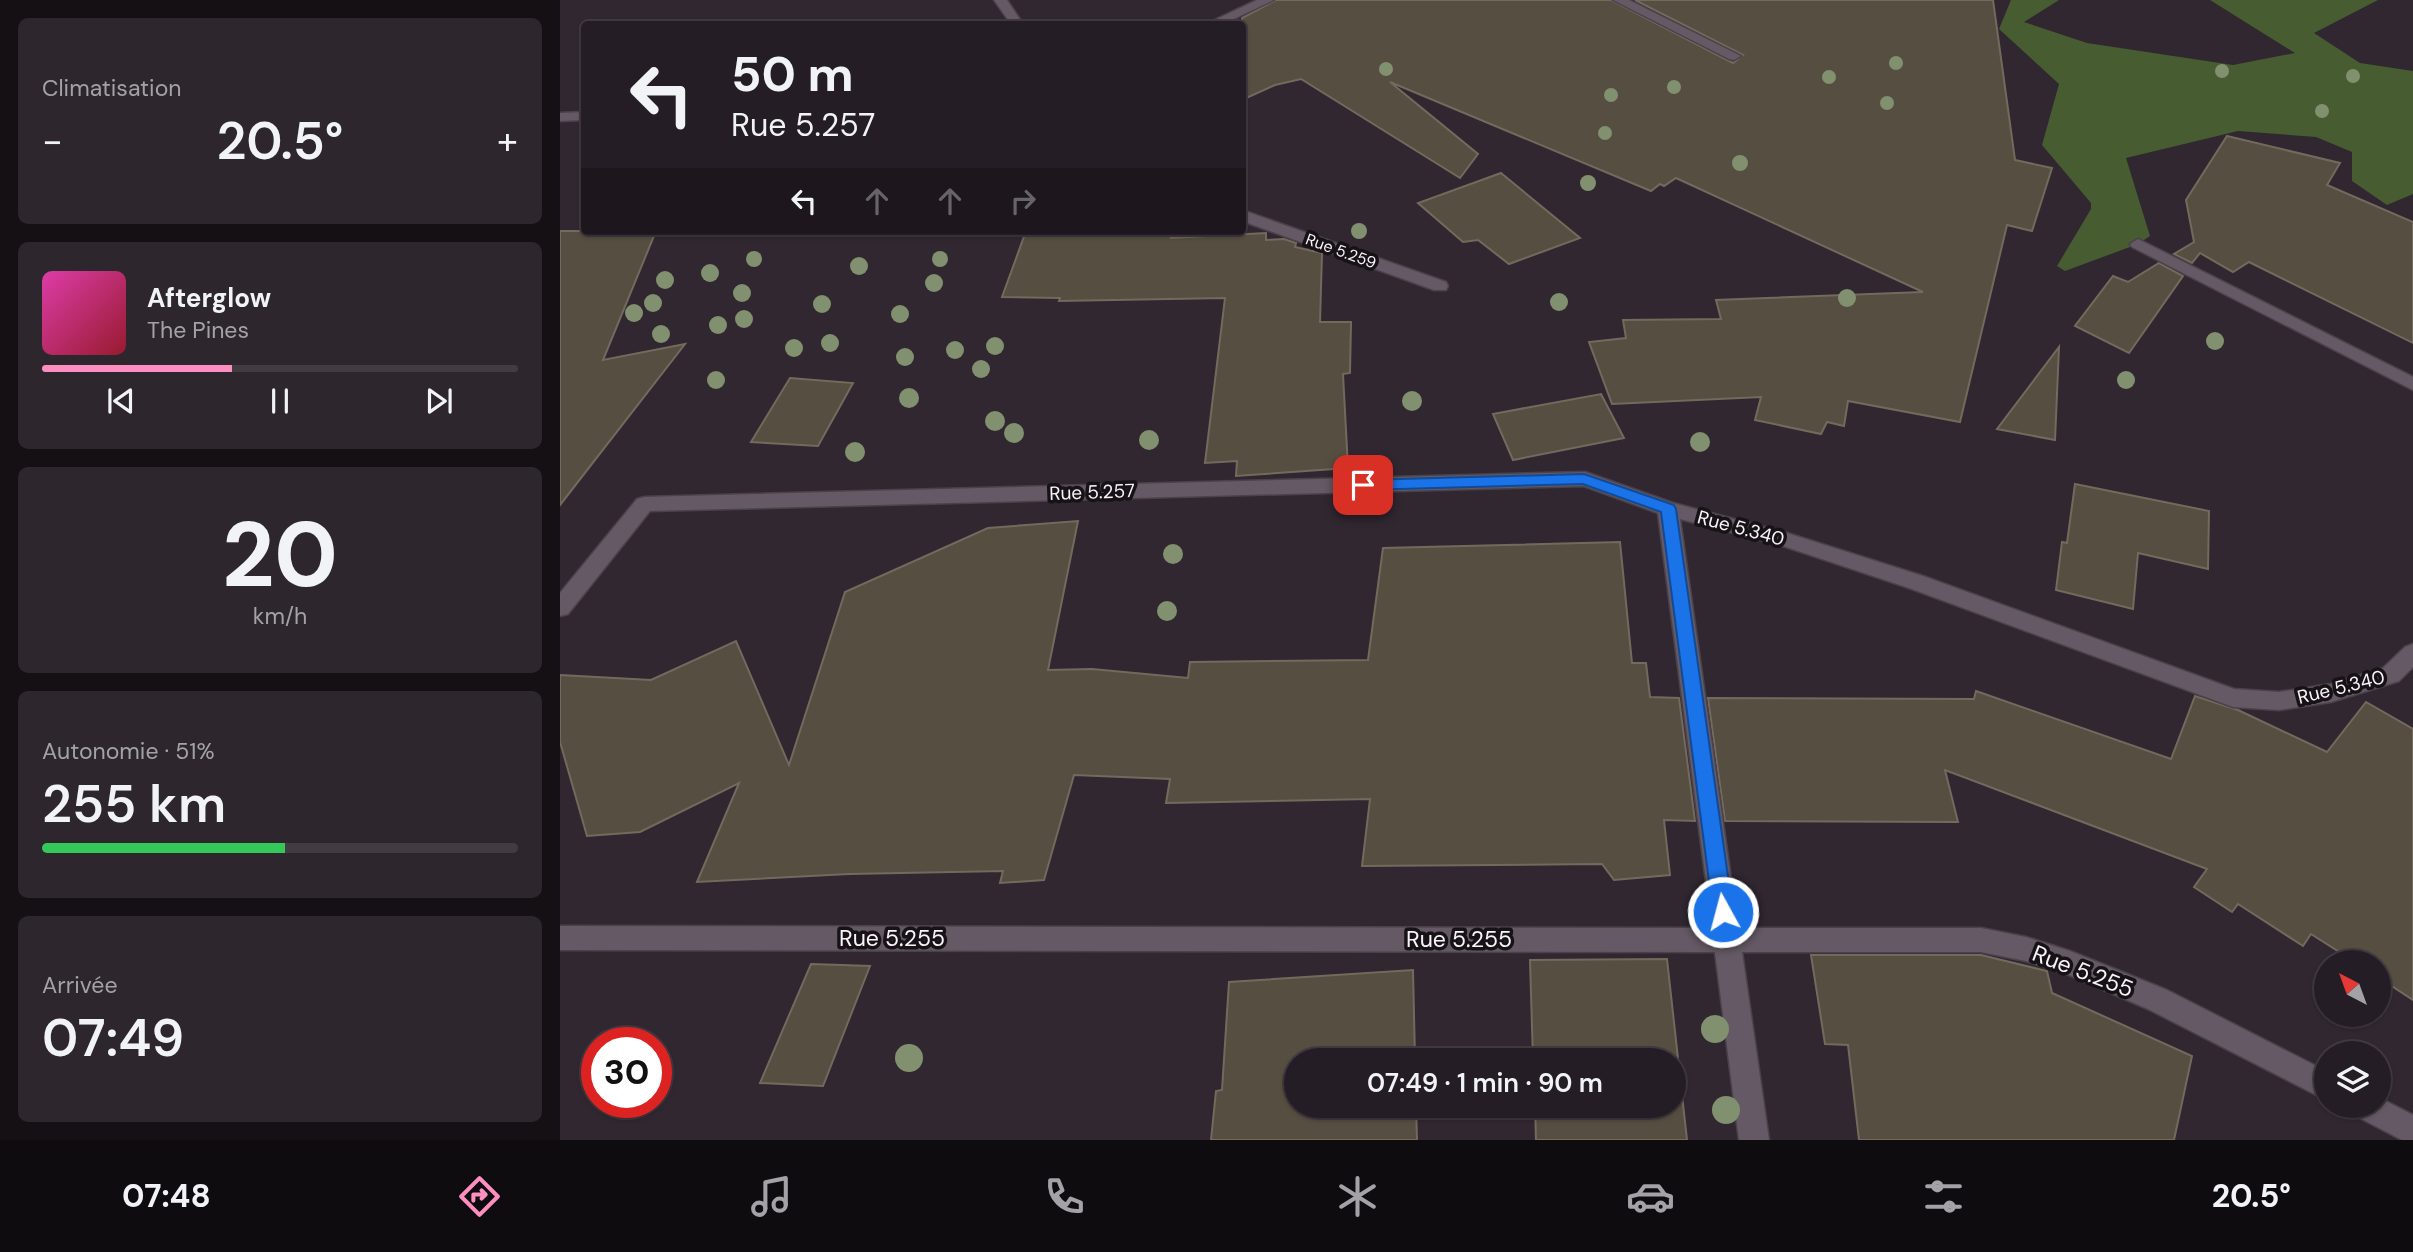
<!DOCTYPE html>
<html lang="fr">
<meta charset="utf-8">
<style>
body{margin:0;font-family:"DM Sans",sans-serif;background:#2d262d;color:#f1f3f6;height:100vh;display:flex;flex-direction:column;font-size:26px;white-space:nowrap}
*{box-sizing:border-box;margin:0}
p{font-size:23px;color:#a3a2a7}
.icon{flex:none;width:38px;height:38px;fill:none;stroke:currentColor;stroke-width:2;stroke-linecap:round;stroke-linejoin:round}
.map{position:relative;flex:1;overflow:hidden}
.details{display:flex;flex-direction:column;gap:18px;padding:18px;background:#141014;width:560px}
.details>*{flex:none}
.banner{position:absolute;left:21px;top:21px;width:665px;height:214px;border-radius:7px;box-shadow:0 2px 5px #0004,0 0 0 2px #423b42;background:#251d25;color:#f1f3f6;overflow:hidden}
.needle{width:46px;rotate:319deg}
.buttons{position:absolute;left:1754px;top:950px;display:grid;gap:14px}
.buttons a{display:grid;place-items:center;width:77px;height:77px;border-radius:50%;background:#251d25;box-shadow:0 2px 5px #0004,0 0 0 2px #423b42;font-size:35px}
.speed{position:absolute;left:21px;top:1027px;display:flex;gap:14px;font-size:35px;font-weight:700;text-align:center}
.speed>*{display:grid;place-content:center;width:91px;height:91px;border-radius:50%;background:#251d25;box-shadow:0 2px 5px #0004,0 0 0 2px #423b42;line-height:1}
.speed .limit{border:10px solid #d22;background:#fff;color:#111}
.pin{position:absolute;display:grid;place-items:center;width:60px;height:60px;color:#fff;margin:-30px;border-radius:14px;box-shadow:0 4px 10px #0006}
.me{position:absolute;width:77px;margin:-38px;rotate:353deg;stroke-linejoin:round;filter:drop-shadow(0 0 5px #0008)}
.turn{display:flex;align-items:center;gap:24px;height:147px;padding:0 35px;font-size:32px}
.turn .icon{width:91px;height:91px;stroke-width:2.5}
.turn b{display:block;font-size:49px;line-height:60px}
.lanes{display:flex;align-items:center;height:66px;padding:0 35px;background:#0003;justify-content:center;gap:35px;direction:ltr}
.lanes .off{opacity:.35}
.big{font-size:52px;font-weight:600;line-height:1.1}
.details .card{flex:1;display:flex;flex-direction:column;justify-content:center;gap:10px;min-width:0;padding:0 24px;border-radius:10px;background:#2d262d}
.details .dial{align-items:center;gap:0}
.dial b{font-size:91px;line-height:1}
.song{display:flex;align-items:center;gap:21px}
.cover{width:84px;height:84px;border-radius:10px;background:linear-gradient(135deg,hsl(320 70% 55%),hsl(350 70% 35%))}
.played{height:7px;border-radius:4px;background:linear-gradient(90deg,#fd8ebf 40%,#423b42 40%)}
.keys{display:flex;justify-content:space-around;direction:ltr}
.heat{display:flex;justify-content:space-between;align-items:center;font-size:38px;direction:ltr}
.charge{height:10px;border-radius:5px;background:linear-gradient(90deg,#34c759 51%,#423b42 0)}
.trip{position:absolute;left:724px;top:1048px;width:402px;height:70px;border-radius:35px;background:#251d25;box-shadow:0 2px 5px #0004,0 0 0 2px #423b42;font-weight:600;line-height:70px;text-align:center}
.dock{display:flex;height:112px;justify-content:space-around;align-items:center;background:#0f0c0f;color:#a3a2a7}
.dock .icon{width:49px;height:49px}
.dock .current{color:#fd8ebf}
.dock b{font-size:32px;color:#f1f3f6}
main{display:flex;flex:1;min-height:0}
.map>svg:first-child{display:block}
</style>
<main>
<section class="details">
<div class="card"><p>Climatisation</p>
<div class="heat"><a>−</a><b class="big">20.5°</b><a>+</a></div>
</div>
<div class="card">
<div class="song"><i class="cover"></i><div><b>Afterglow</b><p>The Pines</p></div></div>
<div class="played"></div>
<div class="keys"><svg class="icon" aria-label="previous" viewBox="0 0 24 24"><path d="M18 5L8 12l10 7zM5 5v14"/></svg><svg class="icon" aria-label="pause" viewBox="0 0 24 24"><path d="M8 5v14M16 5v14"/></svg><svg class="icon" aria-label="next" viewBox="0 0 24 24"><path d="M6 5l10 7-10 7zM19 5v14"/></svg></div>
</div>
<div class="card dial"><b>20</b><p>km/h</p></div>
<div class="card"><p>Autonomie · 51%</p><b class="big">255 km</b><div class="charge"></div></div>
<div class="card"><p>Arrivée</p><b class="big">07:49</b></div>
</section>
<div class="map">
<svg width="1853" height="1140" viewBox="0 0 1853 1140">
<rect width="100%" height="100%" fill="#312731"/>
<path fill="#475c30" d="M1451 0H1499L1464 22 1527 43 1673 65 1735 53 1650 0H1818L1754 33 1800 63 1853 71V194L1827 205 1792 181V152L1756 137 1678 131 1566 158 1590 236 1578 244 1505 271 1497 266 1531 209V203L1482 145 1499 84 1439 29Z"/>
<g fill="#564e41" stroke="#736a5d" stroke-width="2">
<path d="M716 0H1051L1173 63 1183 55 1075 0H1433L1455 160 1492 168 1472 231 1447 225 1400 422 1288 401 1284 426 1267 422 1261 434 1195 420 1201 397 1052 404 1029 342 1066 338 1063 320 1161 319 1156 300 1363 292 1116 178 1104 186 1100 184 1091 191 830 82 918 154 900 178 741 79 715 85 682 100V18Z"/>
<path d="M1667 136 1780 163 1767 185 1853 222V343L1689 262 1673 272 1640 253 1632 263 1614 254 1634 242 1626 200Z"/>
<path d="M941 173 1020 238 949 264 918 240 903 242 858 203Z"/>
<path d="M0 231H96L43 360 125 344 0 505Z"/>
<path d="M466 231H612L611 238 706 233V240L724 239 736 243 735 247 762 253 760 322H791L790 373 783 374 788 468 676 476 677 461 645 463 665 298 499 301 500 298 442 297Z"/>
<path d="M1599 263 1623 276 1569 353 1515 326 1553 276 1568 282Z"/>
<path d="M1499 347 1495 440 1437 429Z"/>
<path d="M230 378 293 383 258 446 191 442Z"/>
<path d="M1041 394 1064 438 953 460 933 414Z"/>
<path d="M1515 484 1649 511 1648 569 1578 553 1573 609 1496 590 1502 542 1507 543Z"/>
<path d="M518 521 488 670 532 669 628 678 630 662 808 660 823 548 1060 542 1072 663H1086L1090 697 1119 698 1135 821 1104 820 1110 875 1054 880 1042 864 802 866 810 799 606 803 610 779 514 775 484 880 440 883 443 871 289 874 137 882 179 783 80 832 27 836 0 742V675L91 680 176 641 229 765 285 592 428 528Z"/>
<path d="M1416 691 1611 759 1635 696 1678 710 1767 752 1806 702 1853 729V1000L1818 977V962H1795L1751 934 1743 946 1678 904 1672 912 1634 887 1647 869 1385 770 1398 822 1165 821 1148 698 1414 699Z"/>
<path d="M1251 955H1421L1487 971 1492 993 1632 1056 1614 1140H1299L1288 1045 1265 1044Z"/>
<path d="M1107 959 1127 1140H976L975 1106H1115V1060H973L970 960Z"/>
<path d="M251 964 310 966 263 1086 200 1083Z"/>
<path d="M853 970 855 1060H737V1106H856L857 1140H651L656 1091 662 1090 669 982Z"/>
</g>
<g fill="none" stroke-linecap="round" stroke-linejoin="round">
<g stroke="#4a424a" stroke-width="3">
<g id="minor">
<path d="M434 0H447L463 24H451Z"/>
<path d="M697 0H714L663 24H646Z"/>
<path d="M1053 0H1069L1181 56 1174 60 1169 59Z"/>
<path d="M24 112V120L0 121V113Z"/>
<path d="M682 210 886 282 888 286 886 290H874L682 221Z"/>
<path d="M1578 239 1853 377V390L1572 247 1570 244Z"/>
<path d="M1025 472 1113 503 1227 533 1363 576 1674 689 1719 692 1771 684 1823 668 1845 647 1853 644V667L1839 681 1771 702 1719 710 1673 707 1349 588 1223 546 1120 519 1178 928H1421L1466 937 1510 951 1607 990 1766 1071V1100L1588 1009 1509 975 1466 961 1421 952H1182L1209 1140H1179L1155 952 0 950V926L1152 928 1098 513 1024 486 90 511 8 614 0 616V593L77 499 84 497Z"/>
<path d="M1818 1097 1853 1115V1140H1842L1796 1116 1792 1106H1818Z"/>
</g>
</g>
<use href="#minor" fill="#645964" fill-rule="evenodd"/>
</g>
<g fill="#81906e">
<circle cx="1336" cy="63" r="7"/>
<circle cx="826" cy="69" r="7"/>
<circle cx="1662" cy="71" r="7"/>
<circle cx="1793" cy="76" r="7"/>
<circle cx="1269" cy="77" r="7"/>
<circle cx="1114" cy="87" r="7"/>
<circle cx="1051" cy="95" r="7"/>
<circle cx="1327" cy="103" r="7"/>
<circle cx="1762" cy="111" r="7"/>
<circle cx="1045" cy="133" r="7"/>
<circle cx="1180" cy="163" r="8"/>
<circle cx="1028" cy="183" r="8"/>
<circle cx="799" cy="231" r="8"/>
<circle cx="194" cy="259" r="8"/>
<circle cx="380" cy="259" r="8"/>
<circle cx="299" cy="266" r="9"/>
<circle cx="150" cy="273" r="9"/>
<circle cx="105" cy="280" r="9"/>
<circle cx="374" cy="283" r="9"/>
<circle cx="182" cy="293" r="9"/>
<circle cx="1287" cy="298" r="9"/>
<circle cx="999" cy="302" r="9"/>
<circle cx="93" cy="303" r="9"/>
<circle cx="262" cy="304" r="9"/>
<circle cx="74" cy="313" r="9"/>
<circle cx="340" cy="314" r="9"/>
<circle cx="184" cy="319" r="9"/>
<circle cx="158" cy="325" r="9"/>
<circle cx="101" cy="334" r="9"/>
<circle cx="1655" cy="341" r="9"/>
<circle cx="270" cy="343" r="9"/>
<circle cx="435" cy="346" r="9"/>
<circle cx="234" cy="348" r="9"/>
<circle cx="395" cy="350" r="9"/>
<circle cx="345" cy="357" r="9"/>
<circle cx="421" cy="369" r="9"/>
<circle cx="156" cy="380" r="9"/>
<circle cx="1566" cy="380" r="9"/>
<circle cx="349" cy="398" r="10"/>
<circle cx="852" cy="401" r="10"/>
<circle cx="435" cy="421" r="10"/>
<circle cx="454" cy="433" r="10"/>
<circle cx="589" cy="440" r="10"/>
<circle cx="1140" cy="442" r="10"/>
<circle cx="295" cy="452" r="10"/>
<circle cx="613" cy="554" r="10"/>
<circle cx="607" cy="611" r="10"/>
<circle cx="1155" cy="1029" r="14"/>
<circle cx="349" cy="1058" r="14"/>
<circle cx="1166" cy="1110" r="14"/>
</g>
<path fill="#1a73e8" stroke="#114b97" stroke-width="2" d="M1024 474 1114 505 1116 509 1173 912 1170 918 1163 921 1156 918 1153 912 1101 512 1023 484 803 490 796 485 803 480Z"/>
<g text-anchor="middle" dominant-baseline="central" stroke-width="7" stroke-linejoin="round" paint-order="stroke">
<g font-size="16" fill="#f9f3f9" stroke="#161216">
<text transform="translate(781 251) rotate(20)">Rue 5.259</text>
</g>
<g font-size="19" fill="#f9f3f9" stroke="#161216">
<text transform="translate(532 492) rotate(-2)">Rue 5.257</text>
<text transform="translate(1181 528) rotate(15)">Rue 5.340</text>
<text transform="translate(1781 687) rotate(-14)">Rue 5.340</text>
</g>
<g font-size="23" fill="#f9f3f9" stroke="#161216">
<text x="332" y="938">Rue 5.255</text>
<text x="899" y="939">Rue 5.255</text>
<text transform="translate(1523 971) rotate(21)">Rue 5.255</text>
</g>
</g>
</svg>
<div class="buttons">
<a><svg class="needle" viewBox="-14 -14 28 28"><path d="M0-13l5 13h-10z" fill="#e53935"/><path d="M0 13l5-13h-10z" fill="#a3a2a7"/></svg></a>
<a><svg class="icon" aria-label="layers" viewBox="0 0 24 24"><path d="M12 4l9 5-9 5-9-5zM3 14l9 5 9-5"/></svg></a>
</div>
<div class="speed"><div class="limit">30</div></div>
<div class="pin" style="left:803px;top:485px;background:#d93025"><svg class="icon" aria-label="arrive" viewBox="0 0 24 24"><path d="M6 21V4h12l-3 4 3 4H6"/></svg></div>
<svg class="me" style="left:1163px;top:912px" viewBox="-20 -20 40 40"><circle r="17" fill="#1a73e8" stroke="#fff" stroke-width="3"/><path d="M0-11L8 9 0 5-8 9z" fill="#fff"/></svg>
<div class="trip">07:49 · 1 min · 90 m</div>
<div class="banner">
<div class="turn"><svg class="icon" aria-label="left" viewBox="0 0 24 24"><path d="M17 20v-9H6M10 6l-5 5 5 5"/></svg><div><b>50 m</b>Rue 5.257</div></div>
<div class="lanes"><svg class="icon" aria-label="left" viewBox="0 0 24 24"><path d="M17 20v-9H6M10 6l-5 5 5 5"/></svg><svg class="icon off" aria-label="ahead" viewBox="0 0 24 24"><path d="M12 20V5M6 11l6-6 6 6"/></svg><svg class="icon off" aria-label="ahead" viewBox="0 0 24 24"><path d="M12 20V5M6 11l6-6 6 6"/></svg><svg class="icon off" aria-label="right" viewBox="0 0 24 24"><path d="M7 20v-9h11M14 6l5 5-5 5"/></svg></div>
</div>
</div>
</main>
<nav class="dock">
<b>07:48</b>
<svg class="icon current" aria-label="directions" viewBox="0 0 24 24"><path d="M12 3l9 9-9 9-9-9zM9 14v-3h6M13 9l2 2-2 2"/></svg>
<svg class="icon" aria-label="music" viewBox="0 0 24 24"><path d="M9 18V5l10-2v13"/><circle cx="6" cy="18" r="3"/><circle cx="16" cy="16" r="3"/></svg>
<svg class="icon" aria-label="phone" viewBox="0 0 24 24"><path d="M5 4h4l2 5-3 2q2 4 5 5l2-3 5 2v4C11 20 4 13 5 4z"/></svg>
<svg class="icon" aria-label="climate" viewBox="0 0 24 24"><path d="M12 3v18M4 7l16 10M4 17L20 7"/></svg>
<svg class="icon" aria-label="car" viewBox="0 0 24 24"><path d="M5 17H2v-5l4-1 3-4h7l3 4 3 1v5h-3M9 17h6M6 11h13"/><circle cx="7" cy="17" r="2"/><circle cx="17" cy="17" r="2"/></svg>
<svg class="icon" aria-label="filters" viewBox="0 0 24 24"><path d="M4 7h16M4 17h16"/><circle cx="9" cy="7" r="2"/><circle cx="15" cy="17" r="2"/></svg>
<b>20.5°</b>
</nav>
